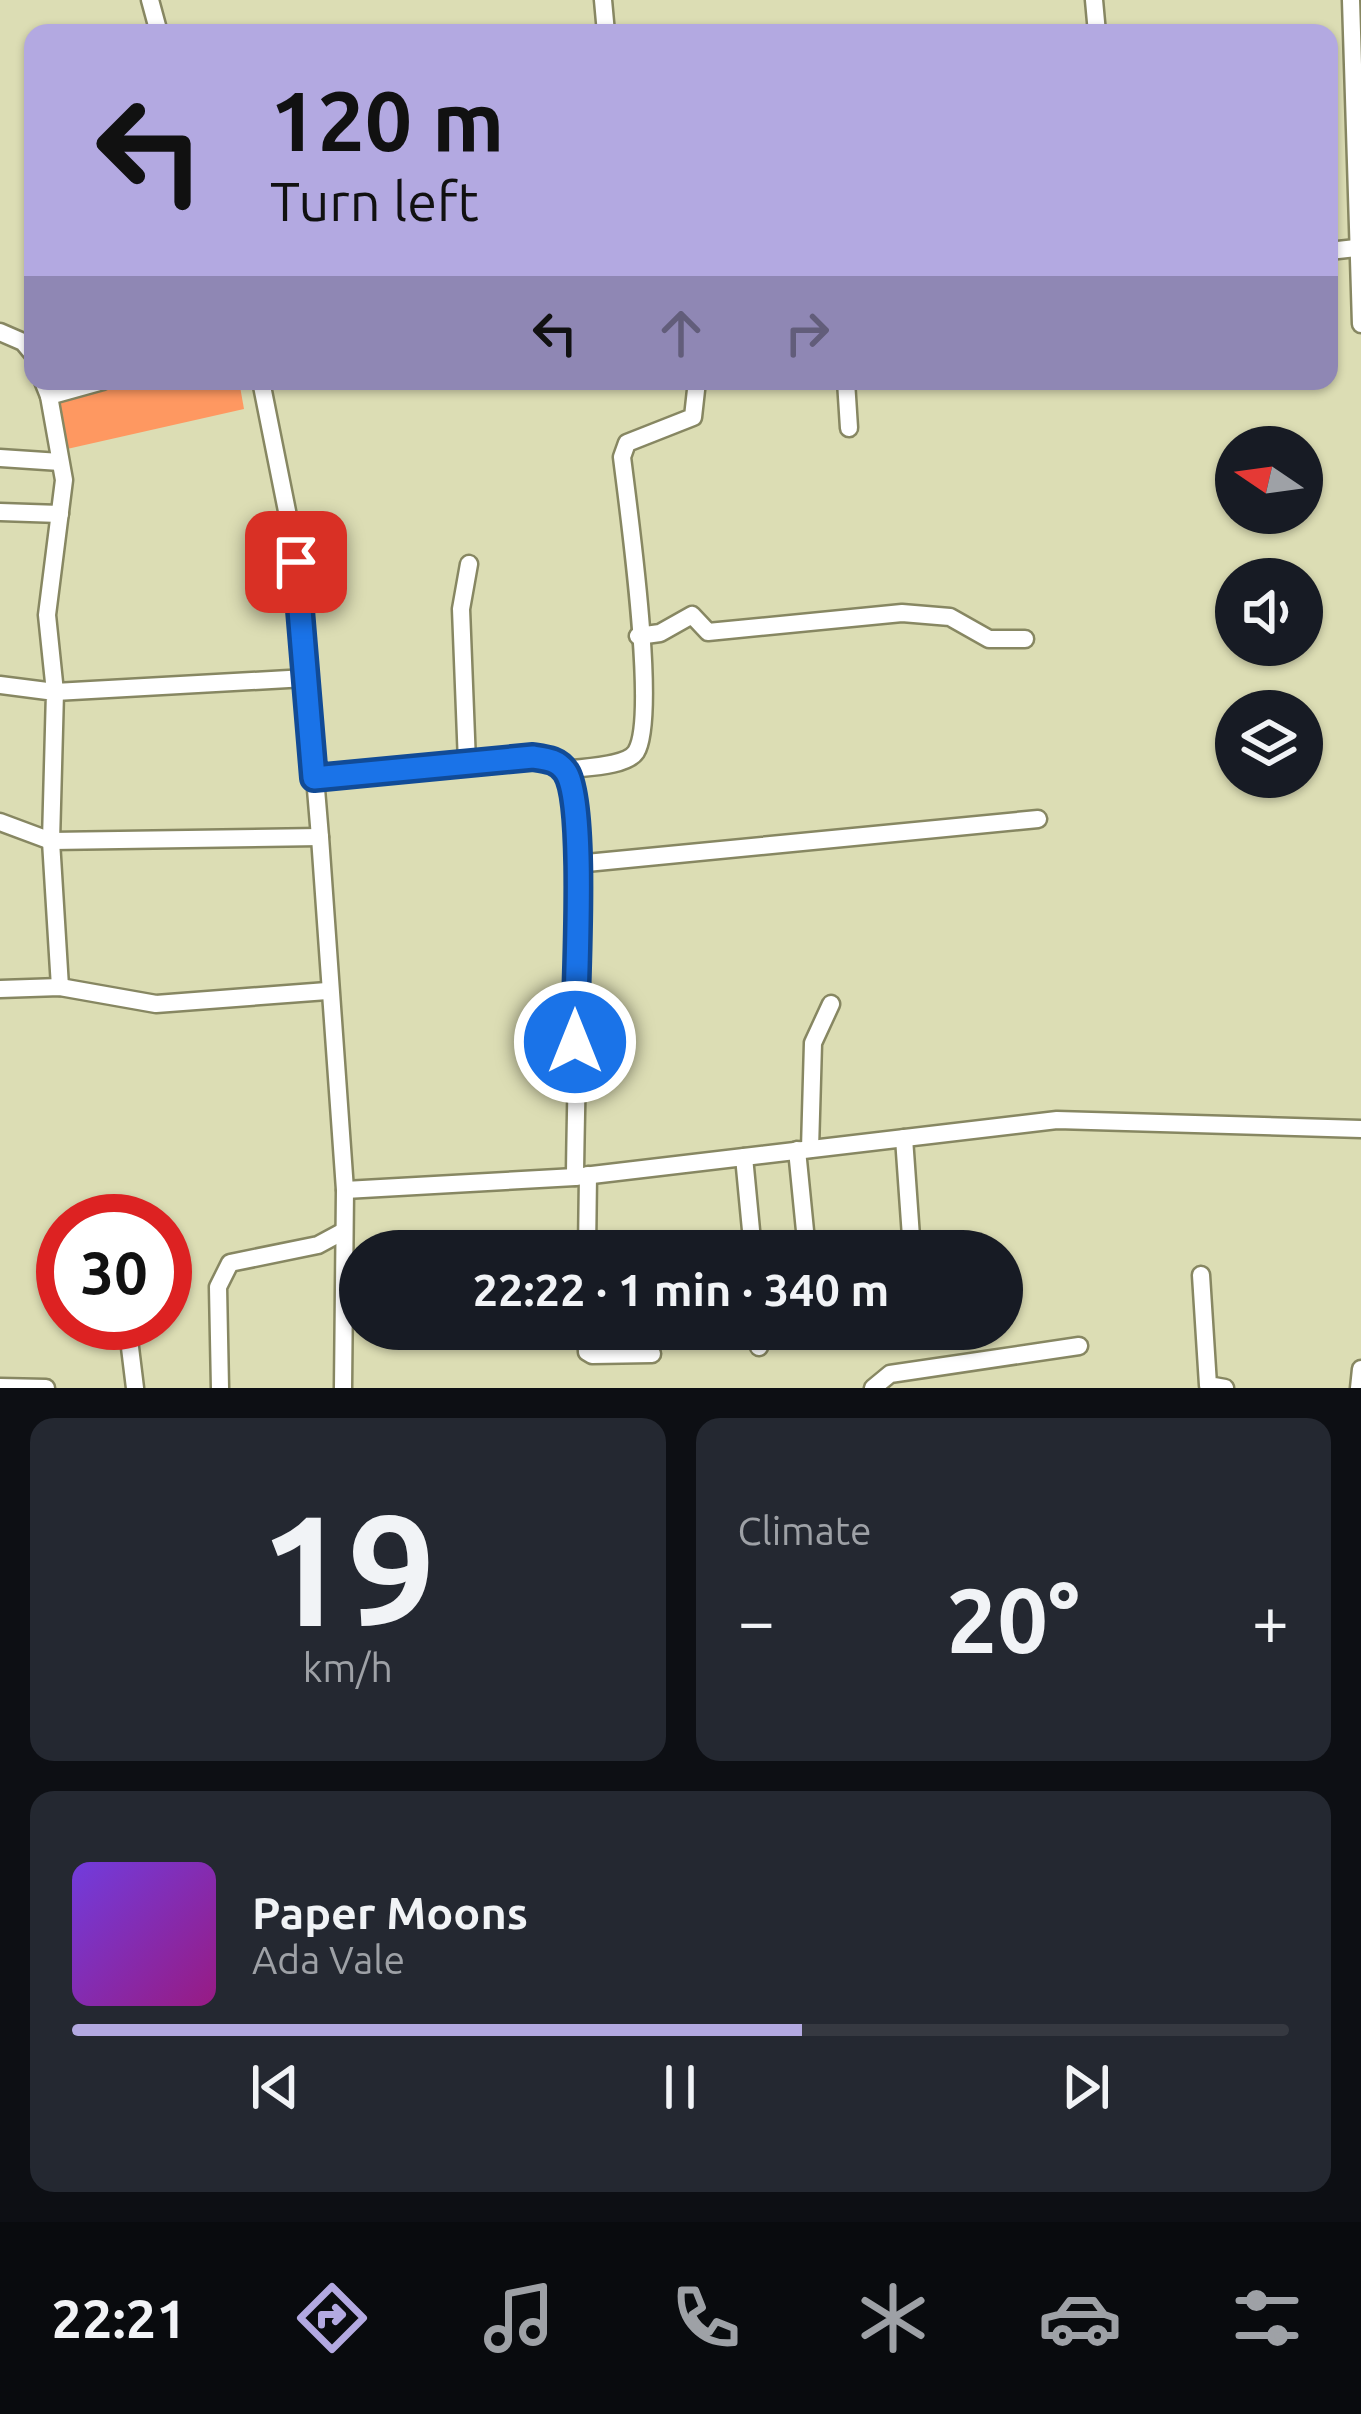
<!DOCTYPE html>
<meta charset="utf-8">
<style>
body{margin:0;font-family:Ubuntu,sans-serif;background:#242831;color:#f1f3f6;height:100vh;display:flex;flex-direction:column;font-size:45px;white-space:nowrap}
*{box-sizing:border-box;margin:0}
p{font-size:39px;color:#9ea1a6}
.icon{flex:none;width:66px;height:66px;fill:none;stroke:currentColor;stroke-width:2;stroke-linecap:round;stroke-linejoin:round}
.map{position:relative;height:1388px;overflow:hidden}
.details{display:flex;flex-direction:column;gap:30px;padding:30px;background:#0d0f14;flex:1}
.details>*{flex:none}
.hud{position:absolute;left:24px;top:24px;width:1314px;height:366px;border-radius:24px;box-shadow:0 3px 9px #0004;background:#b3a9e1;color:#111;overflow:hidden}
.needle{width:78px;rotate:283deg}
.controls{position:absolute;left:1215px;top:426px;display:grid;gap:24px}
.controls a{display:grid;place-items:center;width:108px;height:108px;border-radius:50%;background:#171b24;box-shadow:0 3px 9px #0004;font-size:60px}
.speed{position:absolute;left:36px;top:1194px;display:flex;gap:24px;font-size:60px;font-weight:700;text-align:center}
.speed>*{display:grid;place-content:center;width:156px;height:156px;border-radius:50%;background:#171b24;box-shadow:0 3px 9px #0004;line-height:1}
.speed .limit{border:18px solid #d22;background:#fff;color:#111}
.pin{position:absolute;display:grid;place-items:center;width:102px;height:102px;color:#fff;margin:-51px;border-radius:24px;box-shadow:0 6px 18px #0006}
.me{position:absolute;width:132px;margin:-66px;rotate:0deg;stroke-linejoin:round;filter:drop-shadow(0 0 9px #0008)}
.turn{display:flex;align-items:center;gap:42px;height:252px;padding:0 48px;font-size:54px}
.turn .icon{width:156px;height:156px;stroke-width:2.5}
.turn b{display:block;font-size:84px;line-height:102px}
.lanes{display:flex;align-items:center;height:114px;padding:0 48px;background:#0003;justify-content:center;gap:60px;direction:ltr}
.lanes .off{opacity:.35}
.big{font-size:90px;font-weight:700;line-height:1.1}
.details .card{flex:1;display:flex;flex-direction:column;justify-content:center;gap:18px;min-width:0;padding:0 42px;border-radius:24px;background:#242831}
.details .dial{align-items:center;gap:0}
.dial b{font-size:156px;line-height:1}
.song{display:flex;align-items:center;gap:36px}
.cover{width:144px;height:144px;border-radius:18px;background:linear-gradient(135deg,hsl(260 70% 55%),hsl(310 70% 35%))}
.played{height:12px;border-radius:6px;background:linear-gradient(90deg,#b3a9e1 60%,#363941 60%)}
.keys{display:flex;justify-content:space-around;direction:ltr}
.heat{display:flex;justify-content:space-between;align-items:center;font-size:66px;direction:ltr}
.details .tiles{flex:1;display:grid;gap:30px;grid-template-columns:1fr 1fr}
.card:last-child{grid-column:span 2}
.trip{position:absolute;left:339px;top:1230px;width:684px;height:120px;border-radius:60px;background:#171b24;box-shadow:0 3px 9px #0004;font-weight:700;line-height:120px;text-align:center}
.tabs{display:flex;height:192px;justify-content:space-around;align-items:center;background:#090b0e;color:#9ea1a6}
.tabs .icon{width:84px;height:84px}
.tabs .selected{color:#b3a9e1}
.tabs b{font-size:54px;color:#f1f3f6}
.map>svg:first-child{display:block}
</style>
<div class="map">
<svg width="1361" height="1388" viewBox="0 0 1361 1388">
<rect width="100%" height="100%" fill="#dcddb4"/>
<path fill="#fe9861" d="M51 381H239L244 409 67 449Z"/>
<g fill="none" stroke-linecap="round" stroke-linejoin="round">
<g stroke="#878762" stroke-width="21">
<g id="street">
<path d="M150 0 159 33"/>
<path d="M603 0 606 33"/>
<path d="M1094 0 1097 33"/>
<path d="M1351 0 1361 324"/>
<path d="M1329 251 1356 248"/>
<path d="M0 332 23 342 33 354"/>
<path d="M43 381 49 396 103 381"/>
<path d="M261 381 297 561 320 837 345 1190 343 1388"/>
<path d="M846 381 849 428"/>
<path d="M49 396 64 480 47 615 55 692 306 678"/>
<path d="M0 458 60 462"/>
<path d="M0 512 60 514"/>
<path d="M638 636 660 633 692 615 708 632 902 613 950 617 989 639H1025"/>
<path d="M0 685 55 692 51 841 60 987"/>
<path d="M467 763 461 609 469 564"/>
<path d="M565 770C582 767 626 767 636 752 658 717 628 507 622 457L627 443 693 417 697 381"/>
<path d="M314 778 533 757C546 759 558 760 566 771 586 802 575 1118 575 1177"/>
<path d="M0 822 51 841 320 837"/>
<path d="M576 864 1038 819"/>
<path d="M0 989 60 987 156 1004 327 991"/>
<path d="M904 1138 912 1251"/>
<path d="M810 1149 813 1043 831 1004"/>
<path d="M797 1150 807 1251"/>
<path d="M744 1157 753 1251"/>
<path d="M345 1190 575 1177 1057 1120 1361 1129"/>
<path d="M587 1251 588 1175"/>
<path d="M1201 1275 1208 1385 1225 1388"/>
<path d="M127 1323 135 1388"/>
<path d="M586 1329 587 1352 592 1355 652 1354"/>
<path d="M758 1329 759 1347"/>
<path d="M0 1387 46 1388"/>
<path d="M220 1388 218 1287 230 1263 318 1245 344 1231"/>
<path d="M873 1388 890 1374 1079 1346"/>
<path d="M1359 1388 1361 1369"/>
</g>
</g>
<use href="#street" stroke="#fff" stroke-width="16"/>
</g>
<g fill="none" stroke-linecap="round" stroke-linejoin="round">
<g stroke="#114b97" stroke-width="30">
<path id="route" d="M296 562 314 778 533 757C547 759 558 760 566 772 587 804 575 994 575 1042"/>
</g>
<use href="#route" stroke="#1a73e8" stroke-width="21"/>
</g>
</svg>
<div class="controls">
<a><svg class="needle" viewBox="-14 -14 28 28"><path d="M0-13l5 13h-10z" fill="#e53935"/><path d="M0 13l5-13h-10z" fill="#9ea1a6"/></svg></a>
<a><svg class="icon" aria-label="sound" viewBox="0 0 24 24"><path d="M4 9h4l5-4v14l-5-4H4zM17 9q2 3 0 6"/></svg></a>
<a><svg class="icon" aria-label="layers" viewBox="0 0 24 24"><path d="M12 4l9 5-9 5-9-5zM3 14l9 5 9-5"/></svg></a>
</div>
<div class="speed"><div class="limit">30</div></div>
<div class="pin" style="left:296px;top:562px;background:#d93025"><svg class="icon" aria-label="arrive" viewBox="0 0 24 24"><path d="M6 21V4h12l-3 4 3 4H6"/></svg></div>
<svg class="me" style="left:575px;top:1042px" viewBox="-20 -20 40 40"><circle r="17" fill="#1a73e8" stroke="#fff" stroke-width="3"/><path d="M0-11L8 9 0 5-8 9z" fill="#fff"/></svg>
<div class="trip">22:22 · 1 min · 340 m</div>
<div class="hud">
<div class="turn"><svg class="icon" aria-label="left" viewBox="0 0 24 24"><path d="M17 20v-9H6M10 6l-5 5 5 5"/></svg><div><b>120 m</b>Turn left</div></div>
<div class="lanes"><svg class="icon" aria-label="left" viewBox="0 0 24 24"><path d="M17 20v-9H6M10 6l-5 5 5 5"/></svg><svg class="icon off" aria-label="ahead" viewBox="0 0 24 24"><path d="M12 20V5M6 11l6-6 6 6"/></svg><svg class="icon off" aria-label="right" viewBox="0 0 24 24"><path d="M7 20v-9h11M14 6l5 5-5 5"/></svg></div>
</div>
</div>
<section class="details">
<div class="tiles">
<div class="card dial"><b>19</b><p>km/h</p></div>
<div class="card"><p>Climate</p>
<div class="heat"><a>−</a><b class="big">20°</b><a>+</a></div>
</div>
<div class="card">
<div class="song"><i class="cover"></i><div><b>Paper Moons</b><p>Ada Vale</p></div></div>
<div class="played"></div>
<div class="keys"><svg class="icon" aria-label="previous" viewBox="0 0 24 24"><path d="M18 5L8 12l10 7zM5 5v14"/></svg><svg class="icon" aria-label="pause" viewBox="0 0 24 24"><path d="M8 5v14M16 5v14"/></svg><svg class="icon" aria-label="next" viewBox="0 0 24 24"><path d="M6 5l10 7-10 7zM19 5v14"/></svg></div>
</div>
</div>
</section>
<nav class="tabs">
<b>22:21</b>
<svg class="icon selected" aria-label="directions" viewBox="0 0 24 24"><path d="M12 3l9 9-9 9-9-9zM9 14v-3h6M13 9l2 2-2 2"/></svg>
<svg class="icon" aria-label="music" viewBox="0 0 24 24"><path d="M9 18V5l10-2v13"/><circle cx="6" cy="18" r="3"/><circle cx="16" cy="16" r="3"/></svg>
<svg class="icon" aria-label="phone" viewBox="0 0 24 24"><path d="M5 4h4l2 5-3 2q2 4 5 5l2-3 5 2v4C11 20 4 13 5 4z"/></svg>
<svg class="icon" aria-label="climate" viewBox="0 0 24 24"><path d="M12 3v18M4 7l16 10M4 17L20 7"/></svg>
<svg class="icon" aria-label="car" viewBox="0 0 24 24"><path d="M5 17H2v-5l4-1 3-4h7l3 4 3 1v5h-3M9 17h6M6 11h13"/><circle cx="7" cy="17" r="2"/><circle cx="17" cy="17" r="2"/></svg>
<svg class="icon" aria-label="filters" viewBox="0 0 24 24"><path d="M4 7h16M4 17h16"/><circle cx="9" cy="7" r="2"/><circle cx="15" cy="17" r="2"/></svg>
</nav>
